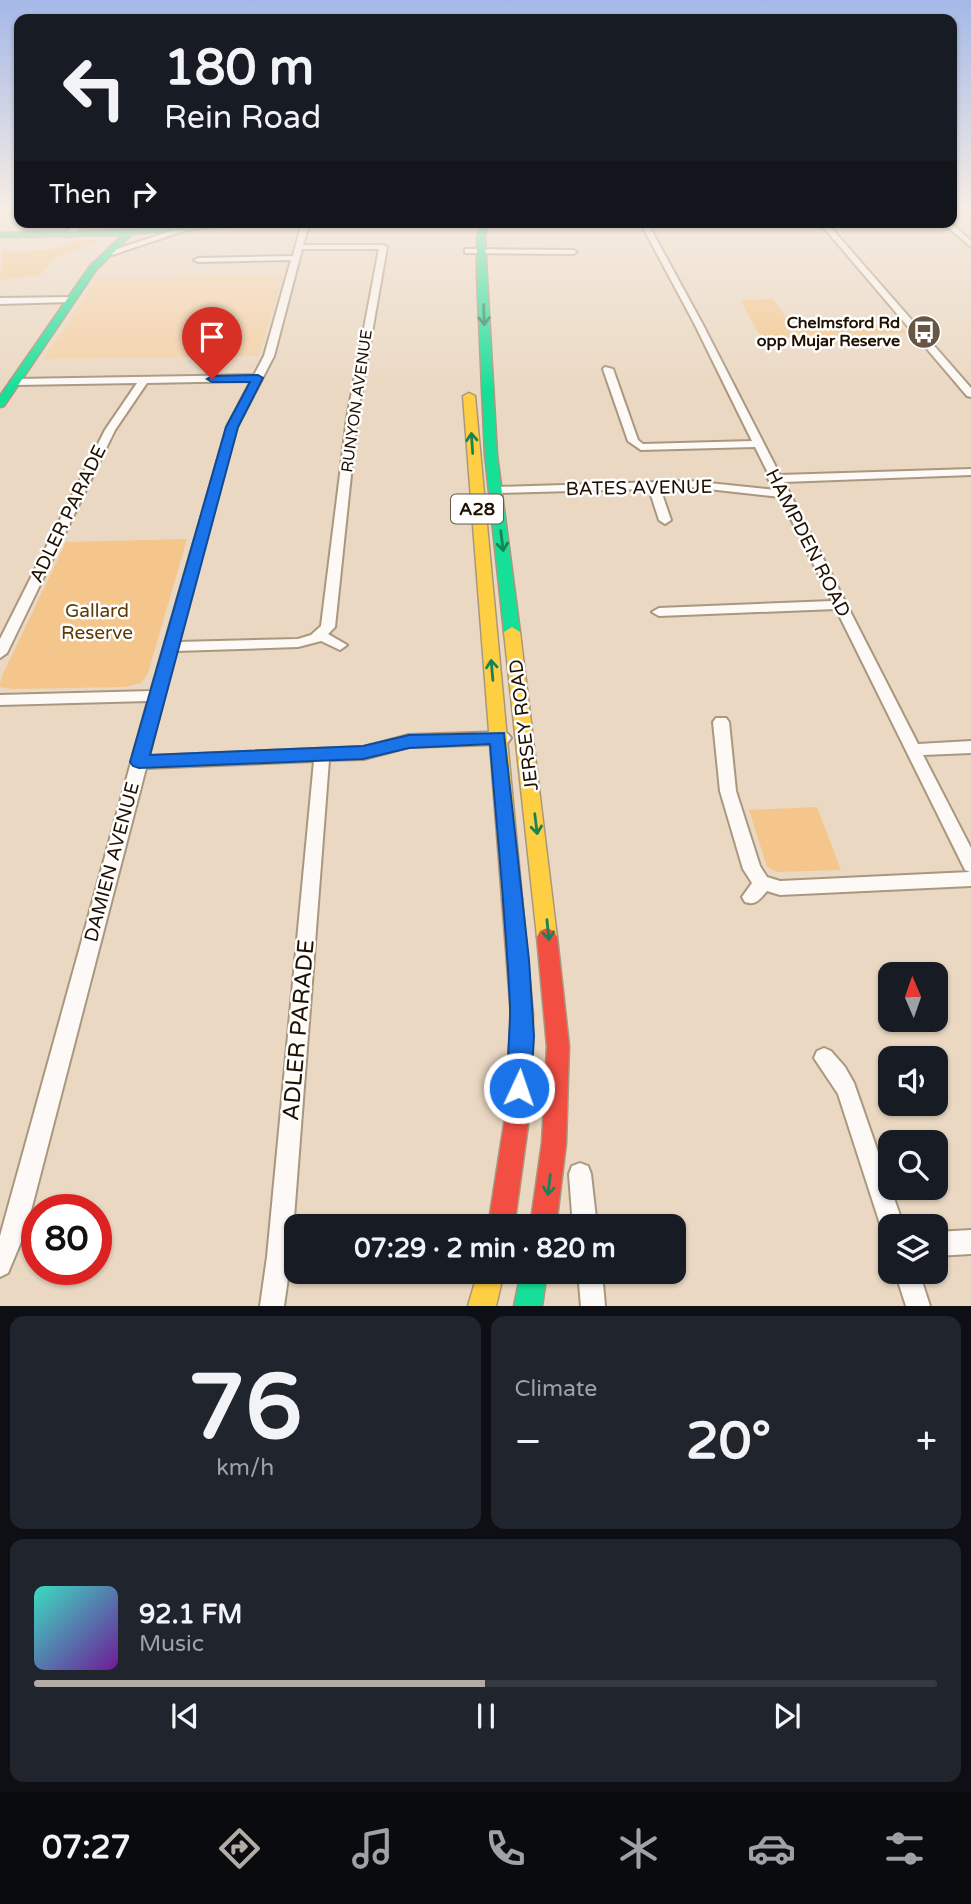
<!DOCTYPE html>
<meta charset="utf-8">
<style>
body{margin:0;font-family:"Varela Round",sans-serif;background:#20242c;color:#f1f3f6;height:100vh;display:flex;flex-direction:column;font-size:26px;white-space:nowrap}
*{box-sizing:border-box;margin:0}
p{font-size:23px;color:#9ea1a6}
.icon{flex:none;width:38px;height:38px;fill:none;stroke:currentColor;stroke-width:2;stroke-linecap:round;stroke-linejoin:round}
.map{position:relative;height:1306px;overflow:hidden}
.side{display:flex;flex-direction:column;gap:10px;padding:10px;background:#0d0f14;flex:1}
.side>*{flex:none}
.banner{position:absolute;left:14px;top:14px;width:943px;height:214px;border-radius:14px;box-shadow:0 2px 5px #0004;background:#171b24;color:#f1f3f6;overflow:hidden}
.needle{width:46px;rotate:358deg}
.controls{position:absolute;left:878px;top:962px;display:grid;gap:14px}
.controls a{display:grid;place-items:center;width:70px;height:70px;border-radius:14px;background:#171b24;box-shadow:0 2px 5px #0004;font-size:35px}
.speed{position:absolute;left:21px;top:1194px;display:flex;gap:14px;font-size:35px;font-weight:700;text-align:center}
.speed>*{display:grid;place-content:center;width:91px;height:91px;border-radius:50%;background:#171b24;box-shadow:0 2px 5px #0004;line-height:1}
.speed .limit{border:10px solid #d22;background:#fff;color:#111}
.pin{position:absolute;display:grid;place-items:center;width:60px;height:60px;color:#fff;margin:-72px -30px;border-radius:50% 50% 50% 0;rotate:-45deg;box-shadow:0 0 7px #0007}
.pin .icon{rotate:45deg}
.me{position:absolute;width:77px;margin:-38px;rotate:3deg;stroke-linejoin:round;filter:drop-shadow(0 0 5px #0008)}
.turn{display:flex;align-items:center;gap:24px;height:147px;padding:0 35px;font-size:32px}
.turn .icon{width:91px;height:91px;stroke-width:2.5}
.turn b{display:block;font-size:49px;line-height:60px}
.then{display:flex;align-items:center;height:66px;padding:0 35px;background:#0003;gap:14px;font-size:26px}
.big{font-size:52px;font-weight:700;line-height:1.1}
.side .card{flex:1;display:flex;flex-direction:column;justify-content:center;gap:10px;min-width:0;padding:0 24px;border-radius:14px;background:#20242c}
.side .dial{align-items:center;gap:0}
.dial b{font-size:91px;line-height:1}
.song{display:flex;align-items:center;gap:21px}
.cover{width:84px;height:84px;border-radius:10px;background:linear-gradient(135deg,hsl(170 70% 55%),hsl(280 70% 35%))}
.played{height:7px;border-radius:4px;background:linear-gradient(90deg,#b3aca6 50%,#363941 50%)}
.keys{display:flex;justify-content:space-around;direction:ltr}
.heat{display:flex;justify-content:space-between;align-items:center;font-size:38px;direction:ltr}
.side .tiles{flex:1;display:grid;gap:10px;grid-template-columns:1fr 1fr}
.card:last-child{grid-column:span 2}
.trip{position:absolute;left:284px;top:1214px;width:402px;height:70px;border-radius:14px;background:#171b24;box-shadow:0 2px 5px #0004;font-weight:700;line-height:70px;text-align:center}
.dock{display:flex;height:112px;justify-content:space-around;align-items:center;background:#090b0e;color:#9ea1a6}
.dock .icon{width:49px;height:49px}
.dock .active{color:#b3aca6}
.dock b{font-size:32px;color:#f1f3f6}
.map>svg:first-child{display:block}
</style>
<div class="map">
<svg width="971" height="1306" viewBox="0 0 971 1306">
<rect width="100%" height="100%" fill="#ead8c2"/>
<path fill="#f3d0a5" d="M283 275 259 356 43 359 97 278Z"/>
<g fill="#f4c68c">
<path d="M74 240H98L51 261 40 275 0 280 2 251 50 250Z"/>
<path d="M773 299 795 330H804L802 326 899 325 907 333 860 335 867 344 814 345 809 337 761 338 740 300Z"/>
<path d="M187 539 148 673 141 683 125 687 13 689 0 687 1 678 66 542Z"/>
<path d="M817 807 841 870 777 872 767 867 749 810Z"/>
</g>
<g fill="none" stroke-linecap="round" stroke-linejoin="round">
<g stroke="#a9977e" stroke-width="4">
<g id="street">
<path d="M78 222H86L72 236H66V232Z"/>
<path d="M302 222H310L303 245H383L387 247 357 418 335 627 328 634 347 645 340 650 321 641 298 647 176 651 149 756 364 747 409 735 503 732 508 734 511 738 508 742 503 744 409 747 364 759 329 760 291 1257 284 1306H260L267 1257 314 761 146 768 26 1230 8 1273 0 1277V1236L148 701 0 705V695L151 691 227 427 251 381 147 383 115 430 7 653 0 658V639L105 430 137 383 15 385 10 382 15 379 254 375 264 356 291 260 198 262 194 260 198 258 293 256ZM302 249H379L347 418 321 626 311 635 298 639 178 642 237 427 274 356Z"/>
<path d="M640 222H647L702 323 780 475 971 469V475L784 482 918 744 971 741V753L923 755 971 848V886L780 895 767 891C760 899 756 906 745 902L742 897 752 883 743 869 720 791 713 722 716 718H726L729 722 736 791 760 866 767 877 780 881 970 872 965 870 836 609 659 616 652 612 659 608 832 601 780 497 690 487 660 488 671 520 665 524 659 520 649 489 496 493 490 490 496 487 690 481 776 490 768 479 770 477 755 447 641 450 628 441 603 369 605 367 613 369 638 440 643 444 752 441 694 323Z"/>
<path d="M819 222H826L971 388V397L967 396Z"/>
<path d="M942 222H950L971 241V247Z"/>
<path d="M183 227 190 229 112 255 105 253Z"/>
<path d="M468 249 573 250 577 252 573 254 465 253V249Z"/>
<path d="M74 297 75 299 71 302 0 304V298Z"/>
<path d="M824 1048 831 1051 845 1067 854 1083 904 1227H891V1238L885 1235 881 1227 838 1094 814 1058 817 1051Z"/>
<path d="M580 1163 588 1166 591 1174 597 1227H573L569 1174 572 1166Z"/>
<path d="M971 1230V1254L936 1256V1232Z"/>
<path d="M578 1272H602L605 1306H581Z"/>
<path d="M895 1272H919L930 1306H906Z"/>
</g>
</g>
<g stroke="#a9977e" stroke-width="3">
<g id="fast">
<path d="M243 222H289L132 234 96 270 4 406 0 407V396L90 266 123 235 0 237V233L130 230Z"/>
<path d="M480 222H488L485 239 487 277 497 455 520 632 512 637 504 632 485 455 477 277V239Z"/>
<path d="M521 1272H547L542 1306H514Z"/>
</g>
</g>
<g stroke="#a9977e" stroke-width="3">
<g id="slow">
<path d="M469 393 475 396 522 899 519 905 512 907 505 905 502 899 463 396Z"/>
<path d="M512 627 520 632 557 937 554 943 547 946 540 943 537 937 504 632Z"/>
<path d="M478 1272H504L496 1306H468Z"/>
</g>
</g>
<g stroke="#a9977e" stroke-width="3">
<g id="jam">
<path d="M512 891 519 893 522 899 533 1015 529 1118 514 1227H488L505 1118 511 1015 502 899 505 893Z"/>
<path d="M547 928 554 931 557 937 569 1046 566 1143 556 1227H530L542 1143 547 1046 537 937 540 931Z"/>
</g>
</g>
<use href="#street" fill="#fcf9f6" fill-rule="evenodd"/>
<use href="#fast" fill="#16e098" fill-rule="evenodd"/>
<use href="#slow" fill="#ffcf43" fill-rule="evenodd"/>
<use href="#jam" fill="#f24e42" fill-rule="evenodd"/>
</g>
<defs><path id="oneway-shaft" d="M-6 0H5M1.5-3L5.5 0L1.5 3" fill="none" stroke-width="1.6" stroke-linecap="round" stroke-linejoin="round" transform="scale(1.75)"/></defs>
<g stroke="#1a8254">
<use href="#oneway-shaft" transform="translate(484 315) rotate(88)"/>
<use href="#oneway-shaft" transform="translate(472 443) rotate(-94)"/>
<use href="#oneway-shaft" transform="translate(502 541) rotate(83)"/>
<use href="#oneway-shaft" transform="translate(492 670) rotate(-95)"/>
<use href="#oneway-shaft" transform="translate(536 824) rotate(83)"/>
<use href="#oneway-shaft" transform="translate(548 930) rotate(84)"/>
<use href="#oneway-shaft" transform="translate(549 1185) rotate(97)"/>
</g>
<linearGradient id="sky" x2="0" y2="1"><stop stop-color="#a4b8e7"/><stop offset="0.53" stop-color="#f6ede4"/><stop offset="1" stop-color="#f6ede4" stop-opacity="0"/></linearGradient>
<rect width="971" height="390" fill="url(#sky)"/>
<path fill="#1a73e8" stroke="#114b97" stroke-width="2" d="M258 375 263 378 238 427 150 755 363 746 409 735 504 733 529 960 534 1036 531 1088 528 1097 519 1100 511 1097C504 1079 511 1029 510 1006 506 919 497 832 490 744L409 748 363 759 139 768 133 766 130 762 226 427 250 382H212L207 379 212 376Z"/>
<defs>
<g id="bus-disc" transform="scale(1.75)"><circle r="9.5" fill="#675644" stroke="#fff"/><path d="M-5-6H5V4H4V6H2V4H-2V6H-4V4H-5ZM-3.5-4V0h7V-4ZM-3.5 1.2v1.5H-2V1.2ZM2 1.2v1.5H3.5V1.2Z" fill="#fff"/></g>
</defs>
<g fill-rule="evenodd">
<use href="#bus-disc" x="924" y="332"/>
</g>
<g text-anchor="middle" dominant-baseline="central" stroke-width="5" stroke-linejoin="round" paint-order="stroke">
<g font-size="16" font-weight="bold" fill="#201000" stroke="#fff" text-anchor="end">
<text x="900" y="323">Chelmsford Rd<tspan x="900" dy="18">opp Mujar Reserve</tspan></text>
</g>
<g font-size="16" fill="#201000" stroke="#fff">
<text transform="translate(357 401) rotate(-82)">RUNYON AVENUE</text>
</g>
<rect fill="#fff" stroke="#63584c" stroke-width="2" x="451" y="494.5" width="52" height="29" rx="5"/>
<g font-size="18" font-weight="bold" fill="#201000">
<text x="477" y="509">A28</text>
</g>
<g font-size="19" fill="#201000" stroke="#fff">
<text transform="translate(639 488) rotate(-1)">BATES AVENUE</text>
<text transform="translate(68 514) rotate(-64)">ADLER PARADE</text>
<text transform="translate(808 543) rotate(63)">HAMPDEN ROAD</text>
<text transform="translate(524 725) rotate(-97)">JERSEY ROAD</text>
<text transform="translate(112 862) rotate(-75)">DAMIEN AVENUE</text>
</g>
<g font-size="19" fill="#5c3b07" stroke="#fff">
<text x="97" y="611">Gallard<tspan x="97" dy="22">Reserve</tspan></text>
</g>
<g font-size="23" fill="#201000" stroke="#fff">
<text transform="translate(299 1030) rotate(-85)">ADLER PARADE</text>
</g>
</g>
</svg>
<div class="controls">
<a><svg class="needle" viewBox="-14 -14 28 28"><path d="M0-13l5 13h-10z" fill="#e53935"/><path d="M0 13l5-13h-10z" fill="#9ea1a6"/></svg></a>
<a><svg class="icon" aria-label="sound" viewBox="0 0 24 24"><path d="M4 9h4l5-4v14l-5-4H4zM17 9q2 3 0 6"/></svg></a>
<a><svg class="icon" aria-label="search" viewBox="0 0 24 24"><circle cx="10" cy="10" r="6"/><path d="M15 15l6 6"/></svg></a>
<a><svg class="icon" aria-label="layers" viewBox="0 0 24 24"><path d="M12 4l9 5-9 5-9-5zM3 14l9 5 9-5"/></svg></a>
</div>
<div class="speed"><div class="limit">80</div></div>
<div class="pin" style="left:212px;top:379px;background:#d93025"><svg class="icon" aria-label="arrive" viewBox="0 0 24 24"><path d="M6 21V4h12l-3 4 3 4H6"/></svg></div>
<svg class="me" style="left:519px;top:1088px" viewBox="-20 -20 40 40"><circle r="17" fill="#1a73e8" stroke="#fff" stroke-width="3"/><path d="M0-11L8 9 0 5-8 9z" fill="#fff"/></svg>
<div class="trip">07:29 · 2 min · 820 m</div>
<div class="banner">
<div class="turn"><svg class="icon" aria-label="left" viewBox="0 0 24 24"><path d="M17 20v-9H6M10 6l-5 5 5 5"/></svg><div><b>180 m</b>Rein Road</div></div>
<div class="then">Then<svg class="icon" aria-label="right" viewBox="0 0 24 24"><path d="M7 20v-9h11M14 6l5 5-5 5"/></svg></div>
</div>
</div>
<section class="side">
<div class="tiles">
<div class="card dial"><b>76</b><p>km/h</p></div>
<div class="card"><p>Climate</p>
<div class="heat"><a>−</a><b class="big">20°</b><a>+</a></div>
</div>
<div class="card">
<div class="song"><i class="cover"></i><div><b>92.1 FM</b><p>Music</p></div></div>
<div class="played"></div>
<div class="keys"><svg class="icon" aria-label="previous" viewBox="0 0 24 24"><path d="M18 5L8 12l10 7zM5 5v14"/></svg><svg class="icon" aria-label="pause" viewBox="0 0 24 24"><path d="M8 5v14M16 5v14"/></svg><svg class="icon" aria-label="next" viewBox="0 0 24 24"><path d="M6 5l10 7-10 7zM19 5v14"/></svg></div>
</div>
</div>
</section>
<nav class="dock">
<b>07:27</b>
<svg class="icon active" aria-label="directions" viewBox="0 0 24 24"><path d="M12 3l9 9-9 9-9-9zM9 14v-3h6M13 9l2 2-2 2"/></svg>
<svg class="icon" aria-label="music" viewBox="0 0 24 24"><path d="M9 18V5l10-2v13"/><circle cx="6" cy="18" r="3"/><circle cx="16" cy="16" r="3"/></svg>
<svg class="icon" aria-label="phone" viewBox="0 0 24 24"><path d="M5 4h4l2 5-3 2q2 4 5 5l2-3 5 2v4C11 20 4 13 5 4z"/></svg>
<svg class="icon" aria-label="climate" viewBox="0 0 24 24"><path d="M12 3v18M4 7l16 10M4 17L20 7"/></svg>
<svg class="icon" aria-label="car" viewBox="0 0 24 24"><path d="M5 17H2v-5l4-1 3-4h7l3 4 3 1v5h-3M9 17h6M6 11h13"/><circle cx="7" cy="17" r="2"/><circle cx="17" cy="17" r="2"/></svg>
<svg class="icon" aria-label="filters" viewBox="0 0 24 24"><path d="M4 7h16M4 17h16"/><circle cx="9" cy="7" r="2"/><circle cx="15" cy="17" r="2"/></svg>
</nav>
